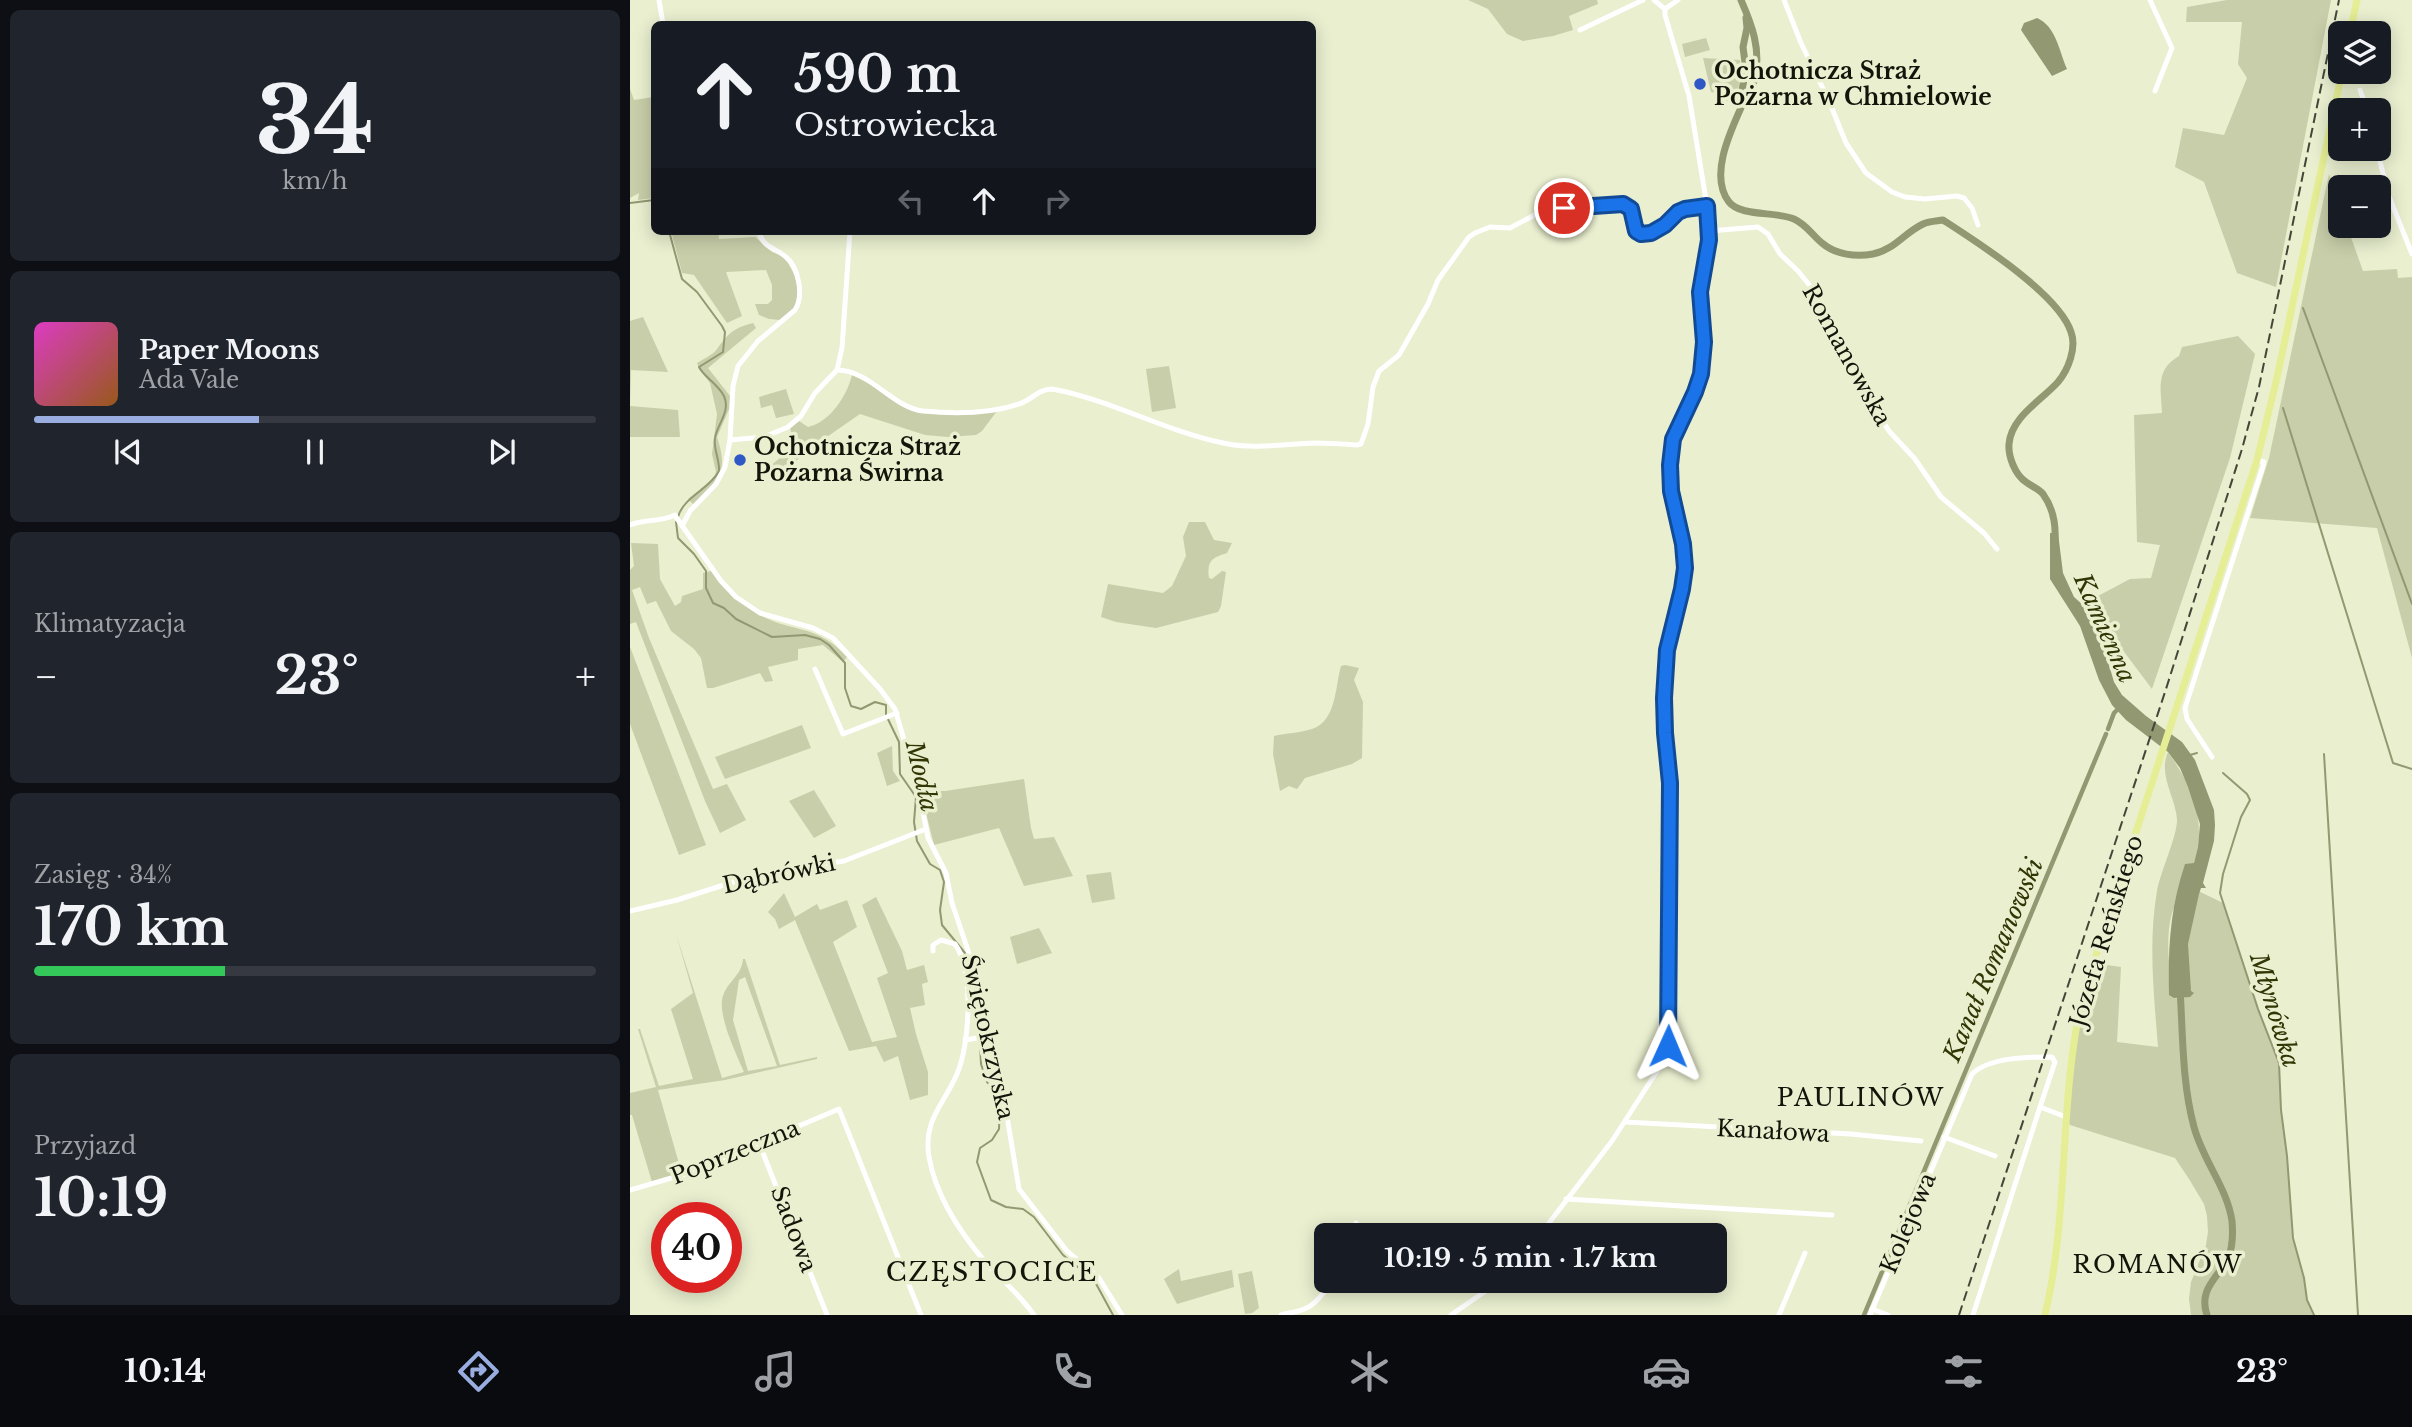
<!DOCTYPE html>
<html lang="pl">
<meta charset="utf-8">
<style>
body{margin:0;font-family:"Libre Baskerville",serif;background:#20242c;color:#f1f3f6;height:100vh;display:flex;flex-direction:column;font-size:26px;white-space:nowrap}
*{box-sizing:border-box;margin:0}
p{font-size:23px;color:#9ea1a6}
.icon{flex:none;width:38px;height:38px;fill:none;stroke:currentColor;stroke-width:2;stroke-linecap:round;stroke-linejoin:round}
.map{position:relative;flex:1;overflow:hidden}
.panel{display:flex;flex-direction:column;gap:10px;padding:10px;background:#0d0f14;width:630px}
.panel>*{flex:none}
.guide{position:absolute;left:21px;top:21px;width:665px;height:214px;border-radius:10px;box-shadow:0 4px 18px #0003;background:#171b24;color:#f1f3f6;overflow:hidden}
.tools{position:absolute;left:1698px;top:21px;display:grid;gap:14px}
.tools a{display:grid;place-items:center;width:63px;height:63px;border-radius:10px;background:#171b24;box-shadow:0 4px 18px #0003;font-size:35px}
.speed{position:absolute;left:21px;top:1202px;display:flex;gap:14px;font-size:35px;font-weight:700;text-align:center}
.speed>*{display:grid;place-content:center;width:91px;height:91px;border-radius:50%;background:#171b24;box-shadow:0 4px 18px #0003;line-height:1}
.speed .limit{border:10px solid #d22;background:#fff;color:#111}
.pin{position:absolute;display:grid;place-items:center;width:60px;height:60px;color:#fff;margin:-30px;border:4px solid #fff;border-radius:50%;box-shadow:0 2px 7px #0007}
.me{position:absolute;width:77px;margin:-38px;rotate:1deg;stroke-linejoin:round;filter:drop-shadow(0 0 5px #0008)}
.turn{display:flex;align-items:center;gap:24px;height:147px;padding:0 28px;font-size:32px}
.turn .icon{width:91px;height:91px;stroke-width:2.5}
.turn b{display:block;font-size:49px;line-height:60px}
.lanes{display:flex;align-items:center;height:66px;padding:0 28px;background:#0003;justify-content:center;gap:35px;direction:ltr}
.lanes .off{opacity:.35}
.big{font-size:52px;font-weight:700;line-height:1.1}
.panel .tile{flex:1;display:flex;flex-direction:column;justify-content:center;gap:10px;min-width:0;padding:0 24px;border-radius:10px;background:#20242c}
.panel .dial{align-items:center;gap:0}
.dial b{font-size:91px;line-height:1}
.song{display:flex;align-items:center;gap:21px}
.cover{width:84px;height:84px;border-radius:10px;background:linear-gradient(135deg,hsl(310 70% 55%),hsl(30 70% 35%))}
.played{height:7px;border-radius:4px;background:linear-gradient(90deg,#9aade0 40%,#363941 40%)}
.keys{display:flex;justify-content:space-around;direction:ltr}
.heat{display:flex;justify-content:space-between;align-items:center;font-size:38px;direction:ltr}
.charge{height:10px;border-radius:5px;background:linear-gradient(90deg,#34c759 34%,#363941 0)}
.trip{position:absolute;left:684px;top:1223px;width:413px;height:70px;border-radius:10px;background:#171b24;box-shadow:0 4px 18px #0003;font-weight:700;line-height:70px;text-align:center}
.menu{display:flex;height:112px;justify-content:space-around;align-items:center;background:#090b0e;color:#9ea1a6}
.menu .icon{width:49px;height:49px}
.menu .selected{color:#9aade0}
.menu b{font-size:32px;color:#f1f3f6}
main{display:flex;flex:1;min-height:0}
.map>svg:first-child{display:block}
</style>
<main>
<section class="panel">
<div class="tile dial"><b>34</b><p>km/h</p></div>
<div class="tile">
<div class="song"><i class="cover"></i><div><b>Paper Moons</b><p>Ada Vale</p></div></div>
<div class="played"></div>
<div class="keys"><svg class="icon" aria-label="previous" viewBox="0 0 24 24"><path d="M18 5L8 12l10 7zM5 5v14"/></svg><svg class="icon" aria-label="pause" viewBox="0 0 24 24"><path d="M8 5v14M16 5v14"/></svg><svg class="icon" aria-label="next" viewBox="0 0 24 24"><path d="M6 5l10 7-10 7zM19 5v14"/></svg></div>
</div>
<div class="tile"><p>Klimatyzacja</p>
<div class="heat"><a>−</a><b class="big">23°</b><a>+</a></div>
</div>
<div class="tile"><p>Zasięg · 34%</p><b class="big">170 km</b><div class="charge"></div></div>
<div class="tile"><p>Przyjazd</p><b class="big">10:19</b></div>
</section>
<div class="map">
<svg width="1782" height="1315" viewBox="0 0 1782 1315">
<rect width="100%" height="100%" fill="#e9efcf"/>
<g fill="#c8cea9" fill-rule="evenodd">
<path d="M838 0H967L968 4 939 16 943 30 923 36 893 41 877 34 858 9Z"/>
<path d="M1597 0H1701L1646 287 1607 273 1574 182 1545 167 1553 128 1594 135 1617 78 1608 64 1612 22H1556L1557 7Z"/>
<path d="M1076 38 1080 50 1055 57 1052 44Z"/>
<path d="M1073 58 1110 60 1111 73 1106 101H1089L1090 94 1081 92Z"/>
<path d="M0 89 4 100 24 97V198L8 200 9 193 0 198Z"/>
<path d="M1699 174 1710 204V226H1717L1733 271 1767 269 1768 278 1782 277V658L1747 528 1620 518 1639 458Z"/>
<path d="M41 231H88L89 239 125 237 142 252 155 257 165 276 169 294 164 309 150 320 139 319 129 315 125 304H138L142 300V285L136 270 96 272 112 316 97 323 64 275 52 273Z"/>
<path d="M13 317 38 372 1 370 0 406 48 410 50 437H0V321Z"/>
<path d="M123 323 126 328 78 368 100 396V407L87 437C99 473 89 480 63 504L58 499 84 478 86 472 82 454 87 414 80 383 69 369 67 363C73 359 83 355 87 349 98 334 103 328 123 323Z"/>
<path d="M1608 336 1625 354 1600 458 1522 689 1489 645 1474 636 1456 596 1470 595 1500 579 1521 578 1530 545 1507 542 1504 415 1532 413C1531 389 1525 370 1549 356L1552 347Z"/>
<path d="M539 366 546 408 522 412 516 369Z"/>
<path d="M222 375 246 387 287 412 324 414 367 411 352 431 346 435 318 437 295 435 230 414 178 450 164 463 154 479 141 470 140 466 165 446 160 428 169 421 178 427C200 422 217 396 222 375Z"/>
<path d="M156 389 164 414 146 418 142 405 131 408 129 397Z"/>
<path d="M559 522H575L584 540 602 543 597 553C581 558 577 561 579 578L582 579 592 571 596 572 591 606 588 612 526 628 486 622 471 617 478 584 533 593 542 586 556 556 553 537Z"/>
<path d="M1 543 28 544 30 579 45 606 51 602 52 596 73 589V573L81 571C95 584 114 606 130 615 164 634 186 623 217 657L213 662 193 645 168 649V660L138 667 143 681 135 682 130 673 83 688H77L71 658 64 649 41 631 26 601 17 604 10 587 2 590 19 638 83 789 97 784 116 820 90 833 75 801 6 622 0 624V570L4 566Z"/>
<path d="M0 647 76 845 49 855 0 724Z"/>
<path d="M715 665 729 668 724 680 733 702 732 758 722 764 675 778 667 789 659 786 650 791 643 754 644 736C656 733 670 733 682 729 707 721 705 686 711 666Z"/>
<path d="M172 725 181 748 95 779 85 757Z"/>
<path d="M262 746 263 771 270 781 257 786 247 753Z"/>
<path d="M1538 752C1561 784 1578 822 1564 863 1558 881 1546 898 1541 917 1535 944 1540 972 1544 998L1551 999 1547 949 1560 887 1593 903 1628 1009 1649 1063 1651 1110 1657 1156 1663 1238 1674 1278 1677 1300 1684 1315H1561L1559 1299 1561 1282 1576 1245 1578 1232 1577 1216 1574 1204 1559 1179 1545 1158 1440 1125 1436 1117 1439 1072 1462 963 1491 967 1487 1042 1528 1047C1524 995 1518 943 1527 891 1530 873 1548 834 1547 819 1545 796 1528 775 1538 752Z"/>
<path d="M394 779 401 828 404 839 424 837 443 876 394 886 369 828 304 845 296 813 294 791H315Z"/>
<path d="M184 790 206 826 184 838 159 801Z"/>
<path d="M481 872 485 899 462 903 456 875Z"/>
<path d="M154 893 165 917 187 904 190 910 217 900 227 927 203 942 242 1042 267 1037 247 978 258 973 232 905 246 897 272 951 277 970 294 965 298 982 292 984 295 1005 280 1008 286 1034 298 1072V1095L280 1100 268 1056 254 1062 246 1046 219 1051 165 920 149 929 145 919 138 912Z"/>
<path d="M409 928 422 953 387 964 380 937Z"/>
<path d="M46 934 92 1078 114 1072C106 1053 85 1011 94 993 100 980 112 974 113 959H115L150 1065 187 1057V1059L95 1080 28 1090 52 1174 22 1182 2 1115H0V1093L26 1087 8 1029H10L29 1086 63 1079 41 1009 63 993ZM115 977 147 1066 118 1071 103 1020 109 980Z"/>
<path d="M549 1269 551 1281 602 1270 604 1287 547 1304 534 1279Z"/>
<path d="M622 1271 629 1308 622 1313 615 1314 608 1274Z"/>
</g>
<g fill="#929871">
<path d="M1407 18C1426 26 1429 51 1437 69L1422 76 1391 30 1394 23Z"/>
<path d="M1420 533H1428L1433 573 1444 597 1453 605 1472 641 1484 682 1492 695 1516 716 1552 742 1565 760 1584 810 1585 825 1584 841 1573 883 1576 888H1571L1569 894 1558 944 1561 991 1564 993 1560 997 1544 998 1539 995C1538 947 1540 909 1555 864L1564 863 1568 847 1570 824 1558 787 1550 768 1538 752 1496 720 1482 705 1469 680 1450 626 1420 579Z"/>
</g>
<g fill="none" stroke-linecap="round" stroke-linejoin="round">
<g stroke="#929871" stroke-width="2">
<path d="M0 203 24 200"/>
<path d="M39 231 52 279 67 292 92 326 95 332 93 352 69 367C74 377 87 383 94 396 101 412 87 424 85 438 83 449 90 460 89 471 79 490 54 496 48 517"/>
<path d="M1673 308 1782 604"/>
<path d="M1653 408 1763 763 1782 769"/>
<path d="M46 522 48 538 64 554 76 571V588L83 603 94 608 106 619 142 637 175 635 190 639 199 645 215 663V688L221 706 231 709 245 702 256 705V715L269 742 270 774 286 797 284 822 287 841 300 864 310 870 314 882 310 910 312 925 335 953 341 988 348 1010 350 1035"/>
<path d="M1694 754 1728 1315"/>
<path d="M1560 755 1567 753"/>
<path d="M1593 773 1617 794 1620 800 1611 817 1593 874 1590 893 1628 1009 1649 1063 1651 1110 1657 1156 1663 1238 1674 1278 1677 1300 1684 1315"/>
<path d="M350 1041 351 1064 357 1082 369 1097 370 1104 369 1129 362 1140 350 1148 347 1162 361 1200 376 1207 393 1209 404 1217 433 1255 464 1280 483 1315"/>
</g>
<g stroke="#929871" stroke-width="4.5">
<path d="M1478 729 1484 713 1490 707"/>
<path d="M1234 1315 1476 734"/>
</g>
<g stroke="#929871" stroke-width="7">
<path d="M1111 0C1122 25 1131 49 1125 77 1124 85 1118 94 1114 101 1102 128 1078 175 1099 202 1111 217 1146 211 1164 219 1177 225 1182 235 1192 243 1206 255 1226 257 1243 254 1264 250 1274 233 1293 224 1299 221 1307 221 1313 220 1347 242 1429 294 1441 332 1447 348 1438 370 1428 382 1412 400 1381 417 1379 444 1378 456 1385 475 1396 482 1401 486 1409 489 1413 494 1423 508 1426 523 1425 540"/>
<path d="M1113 103 1112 90 1116 70 1113 47 1117 28 1116 18"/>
<path d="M1550 989C1553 1035 1552 1083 1564 1127 1573 1161 1597 1187 1602 1221 1603 1233 1603 1247 1598 1258 1588 1278 1568 1289 1577 1315"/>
</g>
<g stroke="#fff" stroke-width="5">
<path d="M29 0 33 24"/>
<path d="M1024 0 1035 9"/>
<path d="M1154 0 1171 43 1199 101 1216 143 1236 173 1262 192 1275 197 1295 199 1327 196 1334 198 1342 208 1348 225"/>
<path d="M1520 0 1542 48 1525 91"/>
<path d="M1035 9 1048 0"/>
<path d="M950 30 1013 0"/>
<path d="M1730 90 1737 110"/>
<path d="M1747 149 1758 194 1782 254"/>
<path d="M1079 231 1128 227 1138 234 1150 254 1168 271 1189 297 1231 385 1259 431 1285 459 1311 497 1354 533 1367 549"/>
<path d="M207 370C240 370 263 408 293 411 324 414 359 414 389 404 402 400 408 389 422 389 483 400 538 433 598 444 626 449 655 444 684 443 698 443 713 444 727 445L731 444 738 424 743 387 749 371 769 355 798 304 808 280 839 237 845 233 860 227 880 228 914 210 993 204 1001 210 1006 231 1016 234 1041 222 1048 212 1060 208 1077 206"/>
<path d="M100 440 134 437 158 427 171 416 185 393 207 370 212 348 220 231"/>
<path d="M46 517 91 581 106 597 130 613 183 628 203 638 250 689 265 709 289 791 298 838 316 873 322 903 346 974 373 1092 389 1189 437 1251 469 1278 492 1315"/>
<path d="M0 525C16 518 29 523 45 515"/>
<path d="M52 526 60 511 86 484 95 467 100 440 103 386 108 366 128 341 165 310C174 296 169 268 156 257 144 246 136 251 128 231"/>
<path d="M185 669 213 734 267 713"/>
<path d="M1582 757 1557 719 1555 708 1633 466 1634 462 1627 460"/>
<path d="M0 911 47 900 128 874 214 861 296 829"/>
<path d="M303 951V945L311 940 325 944C344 971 340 1044 327 1074 313 1106 293 1120 299 1157 306 1197 331 1234 357 1264 373 1281 391 1296 404 1315"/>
<path d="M335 1040 360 1036"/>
<path d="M995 1122 1221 1134 1291 1141"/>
<path d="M1314 1137 1365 1156"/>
<path d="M129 1143 197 1315"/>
<path d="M0 1190 55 1174 209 1109 291 1315"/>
<path d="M936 1199 1202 1215"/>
<path d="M724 1236 726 1223"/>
<path d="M909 1236 982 1141 1031 1065 1038 1046 1040 783 1035 733 1034 698 1037 650 1052 589 1055 568 1053 544 1041 491 1039 465 1043 439 1065 392 1071 375 1074 342 1070 280 1079 231 1077 206 1059 96 1035 15V9"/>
<path d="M1242 1309 1258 1315"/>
<path d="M651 1315C662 1312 676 1311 684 1303 692 1296 696 1288 705 1281"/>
<path d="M821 1315 870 1281"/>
<path d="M1149 1315 1175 1253"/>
<path d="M1240 1315 1342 1074C1360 1057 1398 1057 1422 1057L1425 1062 1410 1107 1436 1117"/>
<path d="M1343 1315 1410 1107"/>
</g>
<g stroke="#e5ee94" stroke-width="7">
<path d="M1720 33 1727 0"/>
<path d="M1415 1315C1440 1210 1428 1100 1453 995L1627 460 1646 382 1712 72"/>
</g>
<path stroke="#444737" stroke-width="2" stroke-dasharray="10 5" stroke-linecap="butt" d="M1329 1315 1536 689 1612 449 1629 387 1709 0"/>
</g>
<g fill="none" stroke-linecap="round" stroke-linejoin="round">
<g stroke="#114b97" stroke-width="18">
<path id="route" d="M934 208 993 204 1001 209 1006 231 1011 234 1021 233 1035 225 1048 212 1055 209 1077 206 1079 240 1070 292 1074 342 1071 374 1065 392 1043 439 1040 465 1041 491 1053 544 1055 568 1052 589 1037 650 1034 698 1035 733 1040 783 1038 1046"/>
</g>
<use href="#route" stroke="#1a73e8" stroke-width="12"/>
</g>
<g fill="#2f57c6" stroke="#e9efcf" stroke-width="2.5">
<circle cx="1070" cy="84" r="7"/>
<circle cx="110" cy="460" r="7"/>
</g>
<g text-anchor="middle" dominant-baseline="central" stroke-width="7" stroke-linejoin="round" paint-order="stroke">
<g font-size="23" font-weight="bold" fill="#13150a" stroke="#e9efcf" text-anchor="start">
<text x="1084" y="71">Ochotnicza Straż<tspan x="1084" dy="26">Pożarna w Chmielowie</tspan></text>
<text x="124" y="447">Ochotnicza Straż<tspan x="124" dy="26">Pożarna Świrna</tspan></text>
</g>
<g font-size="23" fill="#13150a" stroke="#e9efcf">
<text transform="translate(1217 355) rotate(61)">Romanowska</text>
<text transform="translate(149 874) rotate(-12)">Dąbrówki</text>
<text transform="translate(1476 931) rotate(-73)">Józefa Reńskiego</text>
<text transform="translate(358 1037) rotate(77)">Świętokrzyska</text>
<text transform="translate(1143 1131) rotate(3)">Kanałowa</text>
<text transform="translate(105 1152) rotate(-22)">Poprzeczna</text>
<text transform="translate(1278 1223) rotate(-67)">Kolejowa</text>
<text transform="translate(164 1229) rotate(69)">Sadowa</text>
</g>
<g font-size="24" font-style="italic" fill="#313604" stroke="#e9efcf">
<text transform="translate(1475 628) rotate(66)">Kamienna</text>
<text transform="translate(292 776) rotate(77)">Modła</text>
<text transform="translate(1363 960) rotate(-67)">Kanał Romanowski</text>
<text transform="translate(1645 1010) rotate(73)">Młynówka</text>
</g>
<g font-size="24" letter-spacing="2" fill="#13150a" stroke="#e9efcf">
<text x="1231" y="1097">PAULINÓW</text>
<text x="1528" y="1264">ROMANÓW</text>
</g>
<g font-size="26" letter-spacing="2" fill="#13150a" stroke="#e9efcf">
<text x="362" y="1272">CZĘSTOCICE</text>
</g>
</g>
</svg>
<div class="tools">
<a><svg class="icon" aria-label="layers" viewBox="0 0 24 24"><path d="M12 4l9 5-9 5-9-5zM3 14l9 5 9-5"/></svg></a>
<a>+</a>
<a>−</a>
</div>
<div class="speed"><div class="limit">40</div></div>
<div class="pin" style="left:934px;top:208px;background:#d93025"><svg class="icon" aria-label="arrive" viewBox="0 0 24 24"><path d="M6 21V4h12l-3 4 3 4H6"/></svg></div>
<svg class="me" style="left:1038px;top:1046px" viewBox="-20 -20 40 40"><path d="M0-17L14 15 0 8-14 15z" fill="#1a73e8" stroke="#fff" stroke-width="4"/></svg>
<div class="trip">10:19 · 5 min · 1.7 km</div>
<div class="guide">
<div class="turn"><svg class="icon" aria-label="ahead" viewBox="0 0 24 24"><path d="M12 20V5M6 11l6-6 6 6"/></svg><div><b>590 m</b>Ostrowiecka</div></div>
<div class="lanes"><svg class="icon off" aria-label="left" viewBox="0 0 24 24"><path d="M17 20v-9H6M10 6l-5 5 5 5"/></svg><svg class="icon" aria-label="ahead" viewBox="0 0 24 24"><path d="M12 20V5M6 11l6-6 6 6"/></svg><svg class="icon off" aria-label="right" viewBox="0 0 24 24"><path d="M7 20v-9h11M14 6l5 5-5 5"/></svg></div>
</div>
</div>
</main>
<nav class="menu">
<b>10:14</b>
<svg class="icon selected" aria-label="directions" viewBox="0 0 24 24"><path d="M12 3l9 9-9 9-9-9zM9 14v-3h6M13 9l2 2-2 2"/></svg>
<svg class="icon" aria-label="music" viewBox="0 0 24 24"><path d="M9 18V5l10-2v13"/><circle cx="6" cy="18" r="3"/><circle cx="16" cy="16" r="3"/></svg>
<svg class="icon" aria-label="phone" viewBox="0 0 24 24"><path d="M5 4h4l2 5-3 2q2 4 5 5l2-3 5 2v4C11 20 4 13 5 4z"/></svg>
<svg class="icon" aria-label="climate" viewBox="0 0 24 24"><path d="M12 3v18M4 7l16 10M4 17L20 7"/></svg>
<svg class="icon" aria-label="car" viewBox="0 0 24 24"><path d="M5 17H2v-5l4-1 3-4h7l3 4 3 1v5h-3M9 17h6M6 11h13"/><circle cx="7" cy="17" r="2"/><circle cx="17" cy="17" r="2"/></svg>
<svg class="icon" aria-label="filters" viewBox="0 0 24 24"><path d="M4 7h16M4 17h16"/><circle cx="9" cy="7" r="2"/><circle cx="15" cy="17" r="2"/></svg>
<b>23°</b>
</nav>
